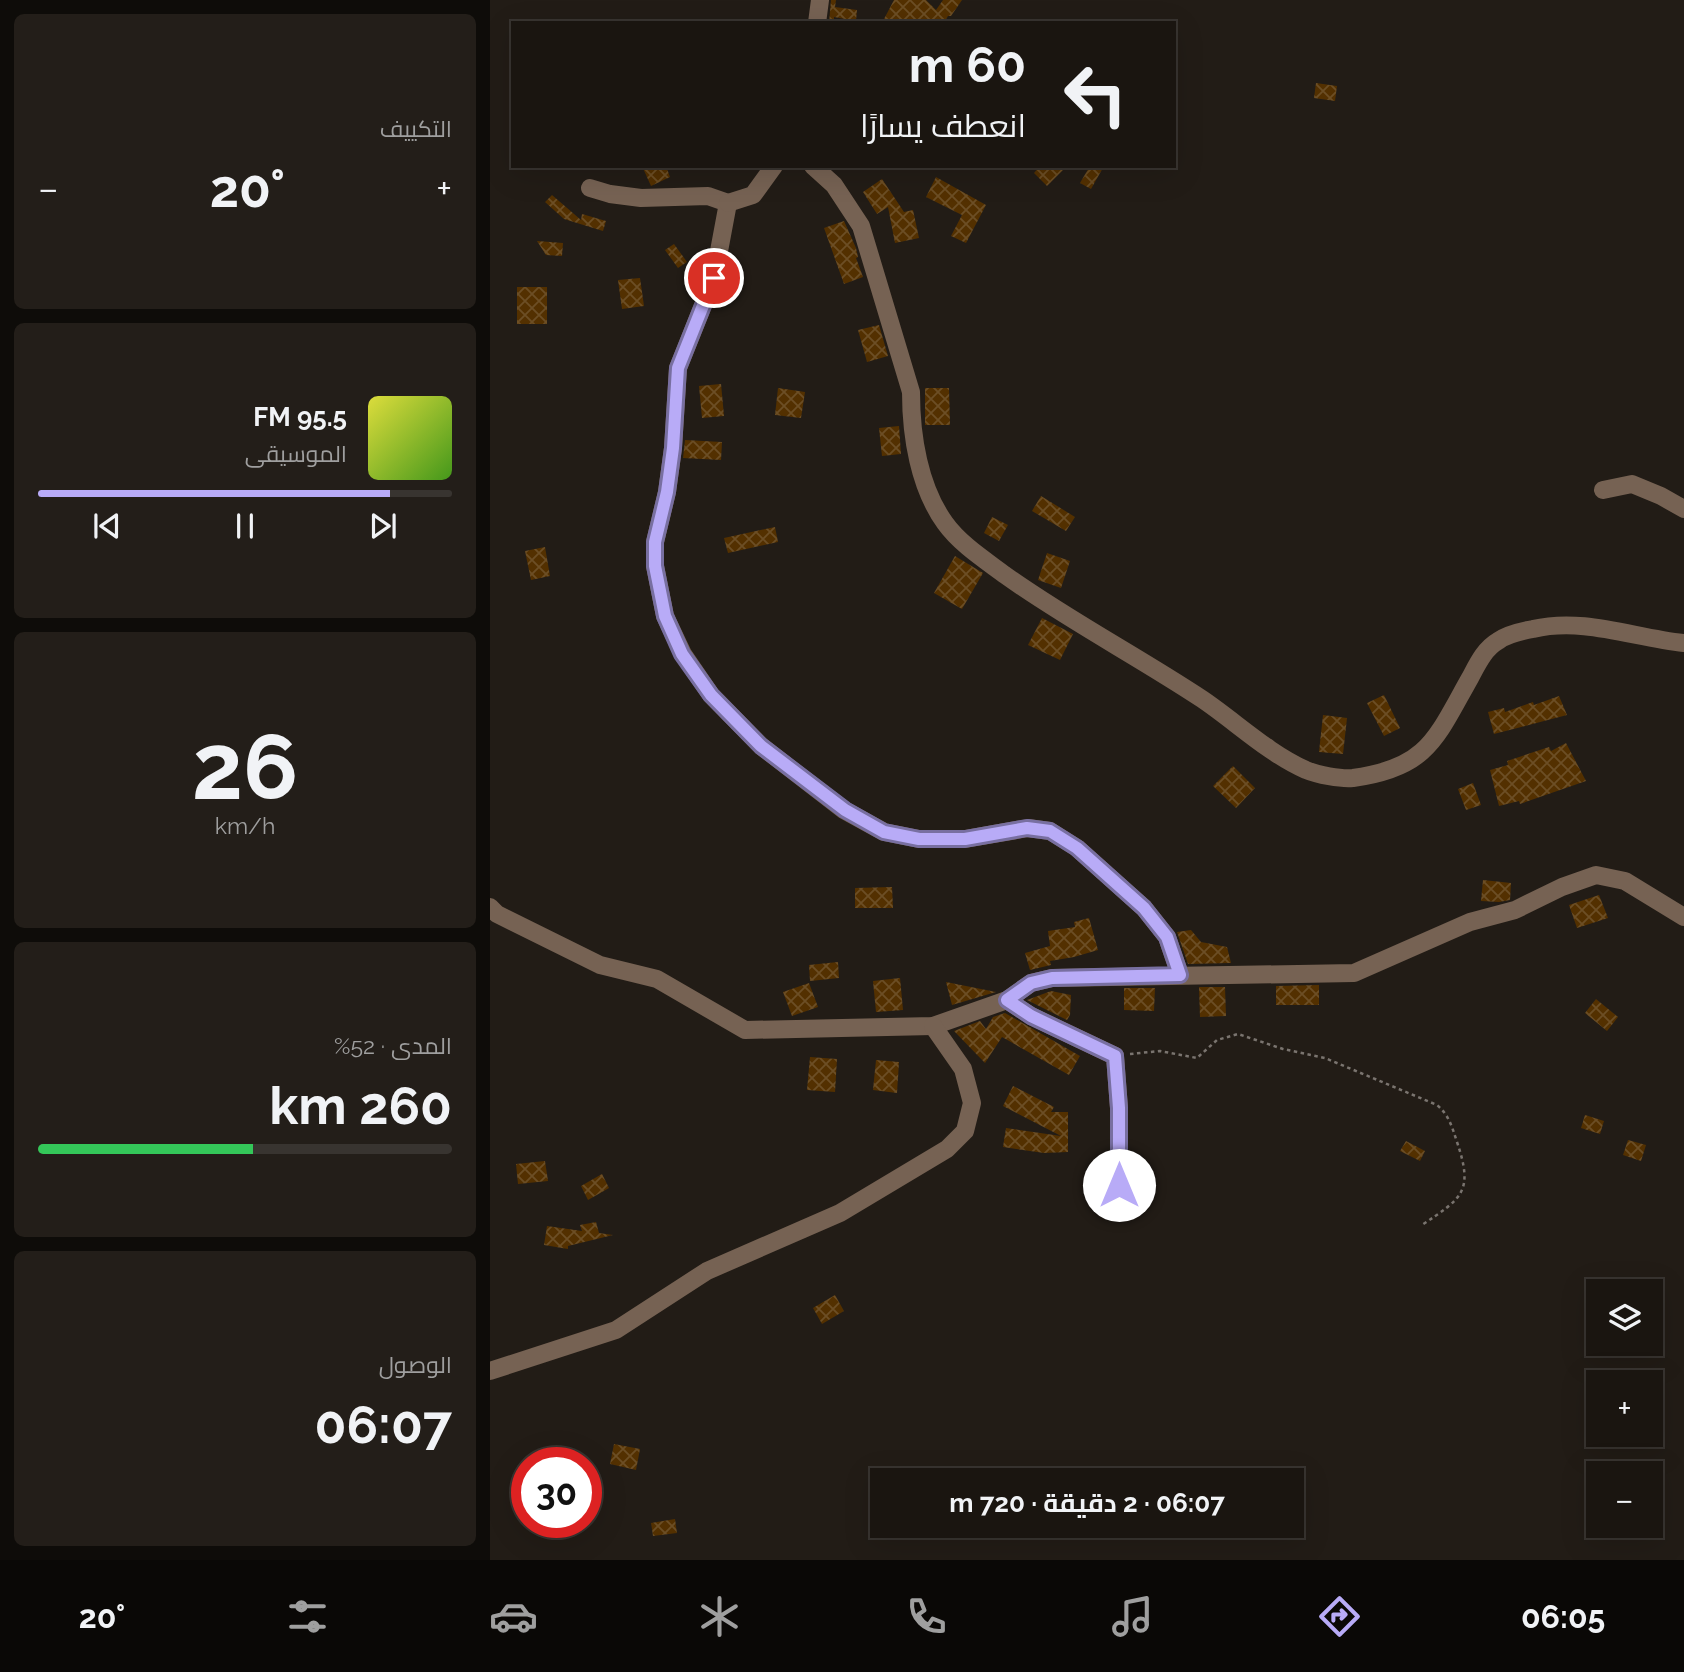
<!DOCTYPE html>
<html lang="ar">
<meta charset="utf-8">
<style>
body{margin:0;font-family:Raleway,Cairo,sans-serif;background:#231e19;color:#f1f3f6;direction:rtl;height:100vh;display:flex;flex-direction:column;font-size:26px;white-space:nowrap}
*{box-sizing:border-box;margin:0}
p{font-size:23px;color:#9f9f9f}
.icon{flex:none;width:38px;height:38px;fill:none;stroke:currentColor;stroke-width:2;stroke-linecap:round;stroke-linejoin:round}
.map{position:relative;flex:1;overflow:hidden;direction:ltr}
.sheet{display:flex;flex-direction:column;gap:14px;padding:14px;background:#0e0c09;width:490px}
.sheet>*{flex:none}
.hud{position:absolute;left:21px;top:21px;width:665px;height:147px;border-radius:0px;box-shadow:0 7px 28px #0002,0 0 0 2px #383430;direction:rtl;background:#1a1510;color:#f1f3f6;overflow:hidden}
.controls{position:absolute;left:1096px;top:1279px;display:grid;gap:14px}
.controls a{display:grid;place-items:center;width:77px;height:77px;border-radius:0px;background:#1a1510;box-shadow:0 7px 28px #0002,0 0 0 2px #383430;font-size:35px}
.speed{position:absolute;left:21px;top:1447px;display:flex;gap:14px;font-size:35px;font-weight:700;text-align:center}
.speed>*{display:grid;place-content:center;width:91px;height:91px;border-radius:50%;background:#1a1510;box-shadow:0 7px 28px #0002,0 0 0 2px #383430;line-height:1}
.speed .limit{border:10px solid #d22;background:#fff;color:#111}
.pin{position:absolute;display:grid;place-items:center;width:60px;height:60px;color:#fff;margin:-30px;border:4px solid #fff;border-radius:50%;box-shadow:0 2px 7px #0007}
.me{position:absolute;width:77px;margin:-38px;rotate:0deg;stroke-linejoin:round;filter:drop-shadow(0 0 5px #0008)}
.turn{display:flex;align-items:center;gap:24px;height:147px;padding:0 35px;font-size:32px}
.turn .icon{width:91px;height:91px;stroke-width:2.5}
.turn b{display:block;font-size:49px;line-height:60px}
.big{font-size:52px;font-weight:700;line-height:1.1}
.sheet .card{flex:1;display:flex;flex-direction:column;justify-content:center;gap:10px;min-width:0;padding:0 24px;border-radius:10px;background:#231e19}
.sheet .dial{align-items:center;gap:0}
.dial b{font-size:91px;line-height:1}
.song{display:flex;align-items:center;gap:21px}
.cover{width:84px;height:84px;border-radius:10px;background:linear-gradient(135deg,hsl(60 70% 55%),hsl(100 70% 35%))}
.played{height:7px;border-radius:4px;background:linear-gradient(90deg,#b8abf7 85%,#383430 85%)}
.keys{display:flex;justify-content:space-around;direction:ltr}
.heat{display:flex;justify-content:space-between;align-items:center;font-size:38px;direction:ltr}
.charge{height:10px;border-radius:5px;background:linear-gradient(90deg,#34c759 52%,#383430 0)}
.trip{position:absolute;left:380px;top:1468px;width:434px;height:70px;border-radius:0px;background:#1a1510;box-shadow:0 7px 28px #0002,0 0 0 2px #383430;font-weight:700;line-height:70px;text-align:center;direction:rtl}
.tabs{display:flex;height:112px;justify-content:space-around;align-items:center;background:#0a0806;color:#9f9f9f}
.tabs .icon{width:49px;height:49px}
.tabs .selected{color:#b8abf7}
.tabs b{font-size:32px;color:#f1f3f6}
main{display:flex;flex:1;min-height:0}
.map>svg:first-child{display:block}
</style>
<main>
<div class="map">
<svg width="1194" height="1560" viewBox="0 0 1194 1560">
<defs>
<pattern id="building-cross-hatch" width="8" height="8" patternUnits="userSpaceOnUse" patternTransform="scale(1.75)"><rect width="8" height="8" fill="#533000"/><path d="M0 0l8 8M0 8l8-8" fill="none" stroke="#6c4e25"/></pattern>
</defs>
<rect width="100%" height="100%" fill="#221c16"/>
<g fill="url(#building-cross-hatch)">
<path d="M341 0H346L345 7 367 10 366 21 344 17V23H339Z"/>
<path d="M404 0H436L446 10 453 0H472L461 16H458L456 19 459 23H401L394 19Z"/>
<path d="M826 83 847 86 845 101 824 98Z"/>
<path d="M152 166H176L180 177 161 186Z"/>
<path d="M550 166H577L557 186 544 173Z"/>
<path d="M600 166H614L601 189 590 183Z"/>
<path d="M446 177 496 205 476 243 461 236 472 215 436 197Z"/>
<path d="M392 179 414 212 423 210 429 238 405 243 398 207 387 214 373 192Z"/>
<path d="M62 195 91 220 92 214 116 221 113 231 74 219 55 202Z"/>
<path d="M354 221 366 248 368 257 366 258 373 277 354 284 334 228Z"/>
<path d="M47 241 73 243 72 256 56 255Z"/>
<path d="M184 244 197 262 188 268 175 250Z"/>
<path d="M150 278 154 306 132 309 128 280Z"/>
<rect x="27" y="287" width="30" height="37"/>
<path d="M389 325 398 356 377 362 368 330Z"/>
<path d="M231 384 234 416 212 418 209 386Z"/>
<path d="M288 388 315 392 311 418 285 415Z"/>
<path d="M435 388H459L460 425H435Z"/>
<path d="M409 426 411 454 392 456 389 428Z"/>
<path d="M195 440 232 442 231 460 193 458Z"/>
<path d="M551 496 585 517 576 531 542 511Z"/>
<path d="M502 517 518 525 509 541 494 533Z"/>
<path d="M285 527 288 542 238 553 234 538Z"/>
<path d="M55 547 60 576 41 580 35 551Z"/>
<path d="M557 553 580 561 571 588 548 580Z"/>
<path d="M465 556 493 573 472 609 444 593Z"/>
<path d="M552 618 583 634 570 660 538 645Z"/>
<path d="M894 695 910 728 894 736 877 703Z"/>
<path d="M1069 696 1077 715 1004 734 998 712 1014 708 1015 712 1043 702 1044 705Z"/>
<path d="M833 715 857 718 853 754 829 752Z"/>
<path d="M1076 743 1096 781 1030 804 1029 801 1009 806 1000 770 1018 765 1017 761 1059 747 1061 751Z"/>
<path d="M743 766 765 788 746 808 723 786Z"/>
<path d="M983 783 991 805 976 810 968 789Z"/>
<path d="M993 880 1021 883 1020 900 1009 902 991 901Z"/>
<path d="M402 887 403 908H365V888Z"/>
<path d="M1109 895 1118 918 1087 928 1079 905Z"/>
<path d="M599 918 608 950 584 957 560 961 561 965 540 970 535 953 560 946 558 931 585 927 584 922Z"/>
<path d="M701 930 711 942 737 947 741 963 698 964 687 932Z"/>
<path d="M348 962 349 978 320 981 319 965Z"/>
<path d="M410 978 413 1010 386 1012 383 981Z"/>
<path d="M456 982 506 992 462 1005Z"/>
<path d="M319 983 328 1007 302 1016 293 992Z"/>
<path d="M829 985V1005H786V986Z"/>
<path d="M709 987H735L736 1016 710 1017Z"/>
<path d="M634 988H665L664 1011 634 1010Z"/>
<path d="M561 991 581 995 580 1015 577 1020 537 1000Z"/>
<path d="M1106 999 1128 1017 1117 1031 1095 1013Z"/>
<path d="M515 1013 590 1056 579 1075 512 1037 495 1063 464 1031 490 1021 496 1029 503 1017Z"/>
<path d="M320 1057 347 1059 345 1092 317 1090Z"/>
<path d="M386 1060 409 1062 407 1093 383 1090Z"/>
<path d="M523 1086 564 1107 561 1112H578V1152L554 1153 513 1147 516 1128 571 1136 513 1106Z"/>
<path d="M1095 1115 1114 1121 1110 1134 1091 1128Z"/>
<path d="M1138 1140 1156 1145 1151 1161 1133 1155Z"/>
<path d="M916 1141 935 1151 930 1161 910 1151Z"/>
<path d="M55 1161 58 1181 28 1184 26 1164Z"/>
<path d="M112 1174 119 1188 98 1200 91 1186Z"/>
<path d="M106 1222 109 1233 123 1235 78 1246V1249L54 1245 57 1226 92 1231 90 1225Z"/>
<path d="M345 1295 354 1311 332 1324 323 1308Z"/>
<path d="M124 1444 150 1449 146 1470 120 1464Z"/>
<path d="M185 1519 187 1533 163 1536 161 1523Z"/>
</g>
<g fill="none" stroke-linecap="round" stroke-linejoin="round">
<path stroke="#7a746f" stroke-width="2.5" stroke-dasharray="3.5 3.5" stroke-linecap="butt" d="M640 1054 670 1051 707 1058 727 1040 748 1034 793 1049 835 1058 947 1105C959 1115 962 1127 967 1142 984 1192 972 1198 932 1225"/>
<g stroke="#766253" stroke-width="18">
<path d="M327 23 330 0"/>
<path d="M323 166 344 185 371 226 421 392C421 436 429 487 455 523 470 544 495 560 515 575 578 620 647 656 712 699 746 722 778 753 816 770 828 775 850 779 863 778 938 768 946 738 980 678 987 665 994 649 1008 641 1016 635 1032 631 1043 629 1094 617 1144 638 1194 643"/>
<path d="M100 188 120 194 151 198 218 196 238 203 224 278 188 368 183 448 177 492 165 542V566L175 616 193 654 221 695 271 746 354 810 394 832 429 839H475L538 828 560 831 587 848 654 908 677 937 690 975"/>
<path d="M238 203 263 195 284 166"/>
<path d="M1113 490 1142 484 1171 496 1194 509"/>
<path d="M0 907 7 914 110 965 167 979 255 1030 443 1026 517 1000 541 983 562 978 864 973 980 922 1025 910 1072 887 1106 875 1135 881 1194 917"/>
<path d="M517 1000 541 1016 625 1056 629 1108V1185"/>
<path d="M0 1371 126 1330 217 1271 350 1213 457 1149 475 1131 482 1103 473 1069 443 1026"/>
</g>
</g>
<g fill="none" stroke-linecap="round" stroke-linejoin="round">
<g stroke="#786fa1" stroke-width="18">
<path id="route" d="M224 278 188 368 183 448 177 492 165 542V566L175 616 192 654 221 695 271 746 355 810 394 832 429 839H475L537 828 560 831 587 848 654 908 677 937 690 975 562 978 541 983 517 1000 541 1016 625 1056 629 1108V1185"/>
</g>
<use href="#route" stroke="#b8abf7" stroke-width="12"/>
</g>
</svg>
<div class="controls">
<a><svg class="icon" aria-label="layers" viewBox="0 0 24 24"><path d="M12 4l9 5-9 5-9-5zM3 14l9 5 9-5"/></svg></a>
<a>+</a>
<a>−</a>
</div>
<div class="speed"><div class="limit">30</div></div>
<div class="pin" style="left:224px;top:278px;background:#d93025"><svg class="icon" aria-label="arrive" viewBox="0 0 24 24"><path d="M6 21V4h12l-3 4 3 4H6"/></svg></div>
<svg class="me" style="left:629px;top:1185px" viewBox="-20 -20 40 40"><circle r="19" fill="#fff"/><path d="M0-13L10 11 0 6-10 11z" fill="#b8abf7"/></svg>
<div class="trip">06:07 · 2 دقيقة · 720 m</div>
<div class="hud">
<div class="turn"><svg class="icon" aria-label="left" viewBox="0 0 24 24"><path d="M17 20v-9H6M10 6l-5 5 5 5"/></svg><div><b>60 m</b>انعطف يسارًا</div></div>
</div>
</div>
<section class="sheet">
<div class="card"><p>التكييف</p>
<div class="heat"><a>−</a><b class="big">20°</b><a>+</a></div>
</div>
<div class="card">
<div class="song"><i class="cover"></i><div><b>95.5 FM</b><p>الموسيقى</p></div></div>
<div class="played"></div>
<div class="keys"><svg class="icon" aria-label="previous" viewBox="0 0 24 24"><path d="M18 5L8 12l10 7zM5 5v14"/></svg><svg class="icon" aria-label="pause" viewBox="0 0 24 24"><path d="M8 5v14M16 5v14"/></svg><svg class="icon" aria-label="next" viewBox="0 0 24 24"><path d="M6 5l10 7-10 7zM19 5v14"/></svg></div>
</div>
<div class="card dial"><b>26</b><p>km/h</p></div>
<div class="card"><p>المدى · 52%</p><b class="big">260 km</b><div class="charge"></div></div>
<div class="card"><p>الوصول</p><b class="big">06:07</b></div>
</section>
</main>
<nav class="tabs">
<b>06:05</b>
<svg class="icon selected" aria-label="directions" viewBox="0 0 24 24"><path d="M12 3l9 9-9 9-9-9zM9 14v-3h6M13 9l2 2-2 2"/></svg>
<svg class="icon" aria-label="music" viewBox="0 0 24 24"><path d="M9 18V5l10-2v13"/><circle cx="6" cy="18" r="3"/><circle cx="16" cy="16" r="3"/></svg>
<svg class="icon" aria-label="phone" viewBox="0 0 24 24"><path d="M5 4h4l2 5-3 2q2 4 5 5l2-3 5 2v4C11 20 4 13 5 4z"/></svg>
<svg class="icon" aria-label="climate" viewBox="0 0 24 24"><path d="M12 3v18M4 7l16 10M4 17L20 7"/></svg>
<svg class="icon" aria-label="car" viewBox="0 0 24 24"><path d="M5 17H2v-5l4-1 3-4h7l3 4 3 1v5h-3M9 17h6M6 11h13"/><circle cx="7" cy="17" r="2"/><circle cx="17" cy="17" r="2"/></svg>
<svg class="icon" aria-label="filters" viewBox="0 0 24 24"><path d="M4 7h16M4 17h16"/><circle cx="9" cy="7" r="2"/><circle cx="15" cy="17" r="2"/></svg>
<b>20°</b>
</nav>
